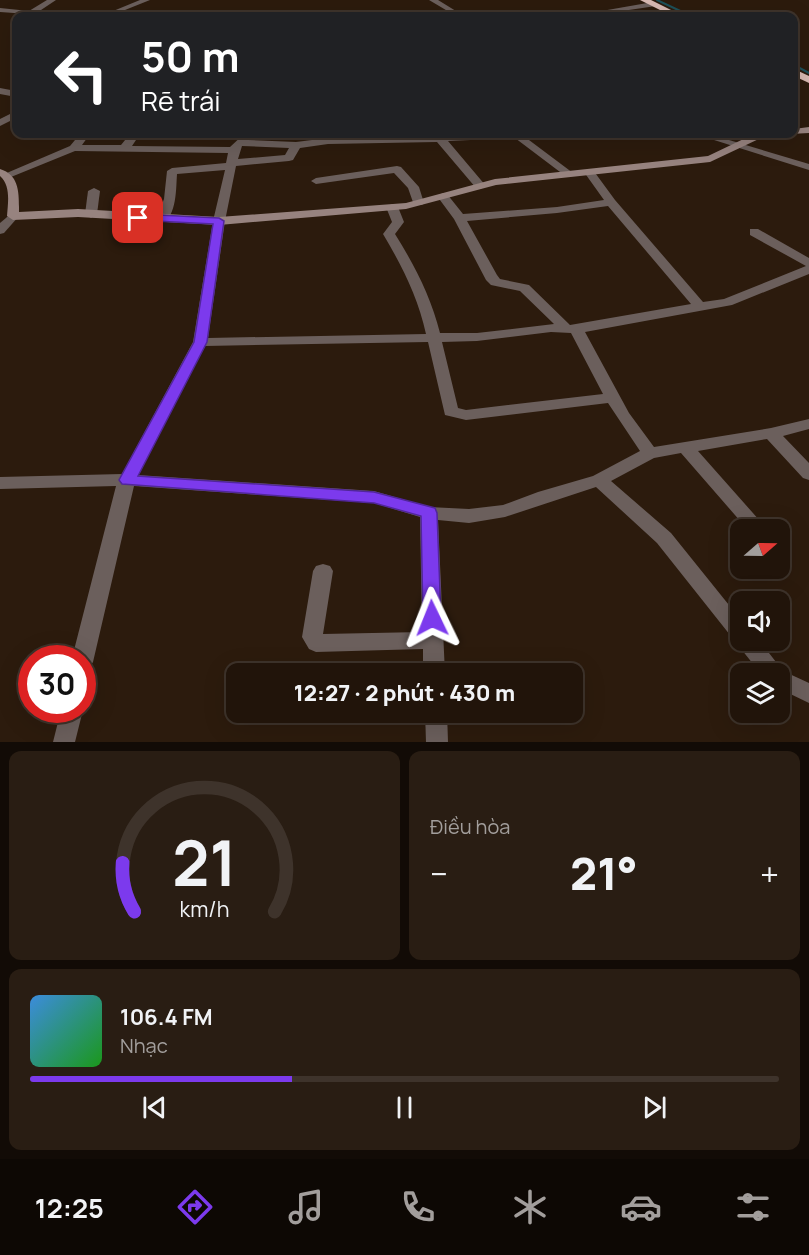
<!DOCTYPE html>
<html lang="vi">
<meta charset="utf-8">
<style>
body{margin:0;font-family:Manrope,sans-serif;background:#291d13;color:#f1f3f6;height:100vh;display:flex;flex-direction:column;font-size:22px;white-space:nowrap}
*{box-sizing:border-box;margin:0}
p{font-size:20px;color:#a29e9c}
.icon{flex:none;width:33px;height:33px;fill:none;stroke:currentColor;stroke-width:2;stroke-linecap:round;stroke-linejoin:round}
.map{position:relative;height:742px;overflow:hidden}
.sheet{display:flex;flex-direction:column;gap:9px;padding:9px;background:#120b06;flex:1}
.sheet>*{flex:none}
.top-card{position:absolute;left:12px;top:12px;width:786px;height:126px;border-radius:12px;box-shadow:0 6px 24px #0002,0 0 0 2px #3e332b;background:#202124;color:#fff;overflow:hidden}
.needle{width:39px;rotate:70deg}
.fabs{position:absolute;left:730px;top:519px;display:grid;gap:12px}
.fabs a{display:grid;place-items:center;width:60px;height:60px;border-radius:12px;background:#21140a;box-shadow:0 6px 24px #0002,0 0 0 2px #3e332b;font-size:30px}
.speed{position:absolute;left:18px;top:645px;display:flex;gap:12px;font-size:30px;font-weight:700;text-align:center}
.speed>*{display:grid;place-content:center;width:78px;height:78px;border-radius:50%;background:#21140a;box-shadow:0 6px 24px #0002,0 0 0 2px #3e332b;line-height:1}
.speed .limit{border:9px solid #d22;background:#fff;color:#111}
.pin{position:absolute;display:grid;place-items:center;width:51px;height:51px;color:#fff;margin:-26px;border-radius:12px;box-shadow:0 3px 9px #0006}
.me{position:absolute;width:66px;margin:-33px;rotate:358deg;stroke-linejoin:round;filter:drop-shadow(0 0 4px #0008)}
.turn{display:flex;align-items:center;gap:21px;height:126px;padding:0 30px;font-size:27px}
.turn .icon{width:78px;height:78px;stroke-width:2.5}
.turn b{display:block;font-size:42px;line-height:51px}
.big{font-size:45px;font-weight:800;line-height:1.1}
.sheet .widget{flex:1;display:flex;flex-direction:column;justify-content:center;gap:9px;min-width:0;padding:0 21px;border-radius:12px;background:#291d13}
.sheet .dial{align-items:center;gap:0}
.dial svg{height:156px;overflow:visible;fill:none;stroke:#3e332b;stroke-width:7;stroke-linecap:round;text-anchor:middle}
.dial text{fill:#f1f3f6;stroke:none}
.song{display:flex;align-items:center;gap:18px}
.cover{width:72px;height:72px;border-radius:9px;background:linear-gradient(135deg,hsl(210 70% 55%),hsl(120 70% 35%))}
.played{height:6px;border-radius:3px;background:linear-gradient(90deg,#7c3aed 35%,#3e332b 35%)}
.keys{display:flex;justify-content:space-around;direction:ltr}
.heat{display:flex;justify-content:space-between;align-items:center;font-size:33px;direction:ltr}
.sheet .tiles{flex:1;display:grid;gap:9px;grid-template-columns:1fr 1fr}
.widget:last-child{grid-column:span 2}
.trip{position:absolute;left:226px;top:663px;width:357px;height:60px;border-radius:12px;background:#21140a;box-shadow:0 6px 24px #0002,0 0 0 2px #3e332b;font-weight:800;line-height:60px;text-align:center}
.tab-bar{display:flex;height:96px;justify-content:space-around;align-items:center;background:#0d0804;color:#a29e9c}
.tab-bar .icon{width:42px;height:42px}
.tab-bar .selected{color:#7c3aed}
.tab-bar b{font-size:27px;color:#f1f3f6}
.map>svg:first-child{display:block}
</style>
<div class="map">
<svg width="809" height="742" viewBox="0 0 809 742">
<rect width="100%" height="100%" fill="#2c1b0d"/>
<g fill="none" stroke-linecap="round" stroke-linejoin="round">
<g stroke="#1d5059" stroke-width="2">
<path d="M657 0 691 16"/>
<path d="M794 65 809 73"/>
</g>
<g fill="#6b5f5c" fill-rule="evenodd">
<path d="M47 0H56L38 12 54 14 57 16 0 12V8L29 11Z"/>
<path d="M140 0H150L110 16H101Z"/>
<path d="M429 0H438L464 16H456Z"/>
<path d="M653 2 656 6 588 16H573Z"/>
<path d="M0 88 16 91V97L0 94Z"/>
<path d="M10 114H16V118L0 126V119Z"/>
<path d="M80 134H90L82 145H121L130 134H140L132 146 230 147 244 134H254L248 140 296 142 328 138 432 136 431 134 443 136 521 134 573 173 572 175H564L515 138 448 141 486 186 480 189 476 188 437 142 328 144 300 148 293 160 289 161 236 166 225 221 208 338 426 334C418 297 402 266 383 234L392 222 386 207 392 204 398 207 404 222 395 234C415 266 431 297 440 333H477L554 324 520 291 491 285 486 280 454 219 437 196 443 193 447 194 463 214 557 207 604 200 584 172 589 169 593 170 615 200 703 302 724 299 806 266 750 235V229H758L809 258V274L732 305 585 332 629 413 654 447 771 428 809 419V429L783 436 809 463V480L803 478 767 439 698 451 768 530H748L681 453 654 458 611 481 671 533 741 620V640H759L783 671 809 683V703L780 689V674H761L657 543 596 487 505 517 469 523 438 520 445 674H423V649L316 652 309 649 302 637 313 571 316 566 323 564 330 566 333 571 323 634 422 632 420 517 374 503 134 486 93 662 89 668 82 671V658H72L116 486 0 489V477L122 474 193 342 213 221 225 170 177 174C176 187 177 217 162 223L156 219 164 199 167 171 172 168 226 163 228 153 75 151 11 177 7 178 2 175 70 146ZM242 146 289 148 285 155 238 159ZM608 206 691 304 570 325 529 285 500 279 497 275 467 221 557 213ZM551 332 571 333 603 394 466 410 458 408 442 342 477 341ZM428 342 445 415 466 420 608 403 640 451 593 476 538 492 503 505 469 509 429 507 374 491 138 475 205 346Z"/>
<path d="M695 134H709L809 164V170Z"/>
<path d="M397 166 401 167 419 187 424 203 422 205H414L408 188 394 173 316 184 311 181 316 178Z"/>
<path d="M94 188 100 191 97 214 91 218 85 214 88 191Z"/>
<path d="M13 212 19 216 4 233 0 234V223Z"/>
<path d="M82 709 83 710 75 742H53L61 710Z"/>
<path d="M425 712H447L448 742H426Z"/>
</g>
<g fill="#97837f" fill-rule="evenodd">
<path d="M809 127V133L790 134H794V129Z"/>
<path d="M754 134H778L773 137H763L710 162 496 185 406 209 219 225 78 217 13 220 7 216C8 202 11 186 0 176V169C20 175 19 194 19 212L78 209 219 217 406 203 495 179 708 156Z"/>
</g>
<g fill="#d7b9b2" fill-rule="evenodd">
<path d="M640 0H651L683 16H672Z"/>
<path d="M794 69 809 76V83L794 76Z"/>
</g>
</g>
<path fill="#7c3aed" stroke="#51269a" stroke-width="1.5" d="M138 214 219 218 224 221 207 342 138 476 374 492 435 508 437 513 441 618 439 624 432 626 426 624 423 618 421 516 374 503 122 484 119 480 194 342 213 224 135 220 133 218Z"/>
</svg>
<div class="fabs">
<a><svg class="needle" viewBox="-14 -14 28 28"><path d="M0-13l5 13h-10z" fill="#e53935"/><path d="M0 13l5-13h-10z" fill="#a29e9c"/></svg></a>
<a><svg class="icon" aria-label="sound" viewBox="0 0 24 24"><path d="M4 9h4l5-4v14l-5-4H4zM17 9q2 3 0 6"/></svg></a>
<a><svg class="icon" aria-label="layers" viewBox="0 0 24 24"><path d="M12 4l9 5-9 5-9-5zM3 14l9 5 9-5"/></svg></a>
</div>
<div class="speed"><div class="limit">30</div></div>
<div class="pin" style="left:138px;top:218px;background:#d93025"><svg class="icon" aria-label="arrive" viewBox="0 0 24 24"><path d="M6 21V4h12l-3 4 3 4H6"/></svg></div>
<svg class="me" style="left:432px;top:618px" viewBox="-20 -20 40 40"><path d="M0-17L14 15 0 8-14 15z" fill="#7c3aed" stroke="#fff" stroke-width="4"/></svg>
<div class="trip">12:27 · 2 phút · 430 m</div>
<div class="top-card">
<div class="turn"><svg class="icon" aria-label="left" viewBox="0 0 24 24"><path d="M17 20v-9H6M10 6l-5 5 5 5"/></svg><div><b>50 m</b>Rẽ trái</div></div>
</div>
</div>
<section class="sheet">
<div class="tiles">
<div class="widget dial"><svg viewBox="0 0 100 80">
<path d="M14 69A42 42 0 1 1 86 69"/>
<path d="M14 69A42 42 0 0 1 8 44" stroke="#7c3aed"/>
<text x="50" y="56" font-size="32" font-weight="700">21</text>
<text x="50" y="72" font-size="11">km/h</text>
</svg></div>
<div class="widget"><p>Điều hòa</p>
<div class="heat"><a>−</a><b class="big">21°</b><a>+</a></div>
</div>
<div class="widget">
<div class="song"><i class="cover"></i><div><b>106.4 FM</b><p>Nhạc</p></div></div>
<div class="played"></div>
<div class="keys"><svg class="icon" aria-label="previous" viewBox="0 0 24 24"><path d="M18 5L8 12l10 7zM5 5v14"/></svg><svg class="icon" aria-label="pause" viewBox="0 0 24 24"><path d="M8 5v14M16 5v14"/></svg><svg class="icon" aria-label="next" viewBox="0 0 24 24"><path d="M6 5l10 7-10 7zM19 5v14"/></svg></div>
</div>
</div>
</section>
<nav class="tab-bar">
<b>12:25</b>
<svg class="icon selected" aria-label="directions" viewBox="0 0 24 24"><path d="M12 3l9 9-9 9-9-9zM9 14v-3h6M13 9l2 2-2 2"/></svg>
<svg class="icon" aria-label="music" viewBox="0 0 24 24"><path d="M9 18V5l10-2v13"/><circle cx="6" cy="18" r="3"/><circle cx="16" cy="16" r="3"/></svg>
<svg class="icon" aria-label="phone" viewBox="0 0 24 24"><path d="M5 4h4l2 5-3 2q2 4 5 5l2-3 5 2v4C11 20 4 13 5 4z"/></svg>
<svg class="icon" aria-label="climate" viewBox="0 0 24 24"><path d="M12 3v18M4 7l16 10M4 17L20 7"/></svg>
<svg class="icon" aria-label="car" viewBox="0 0 24 24"><path d="M5 17H2v-5l4-1 3-4h7l3 4 3 1v5h-3M9 17h6M6 11h13"/><circle cx="7" cy="17" r="2"/><circle cx="17" cy="17" r="2"/></svg>
<svg class="icon" aria-label="filters" viewBox="0 0 24 24"><path d="M4 7h16M4 17h16"/><circle cx="9" cy="7" r="2"/><circle cx="15" cy="17" r="2"/></svg>
</nav>
